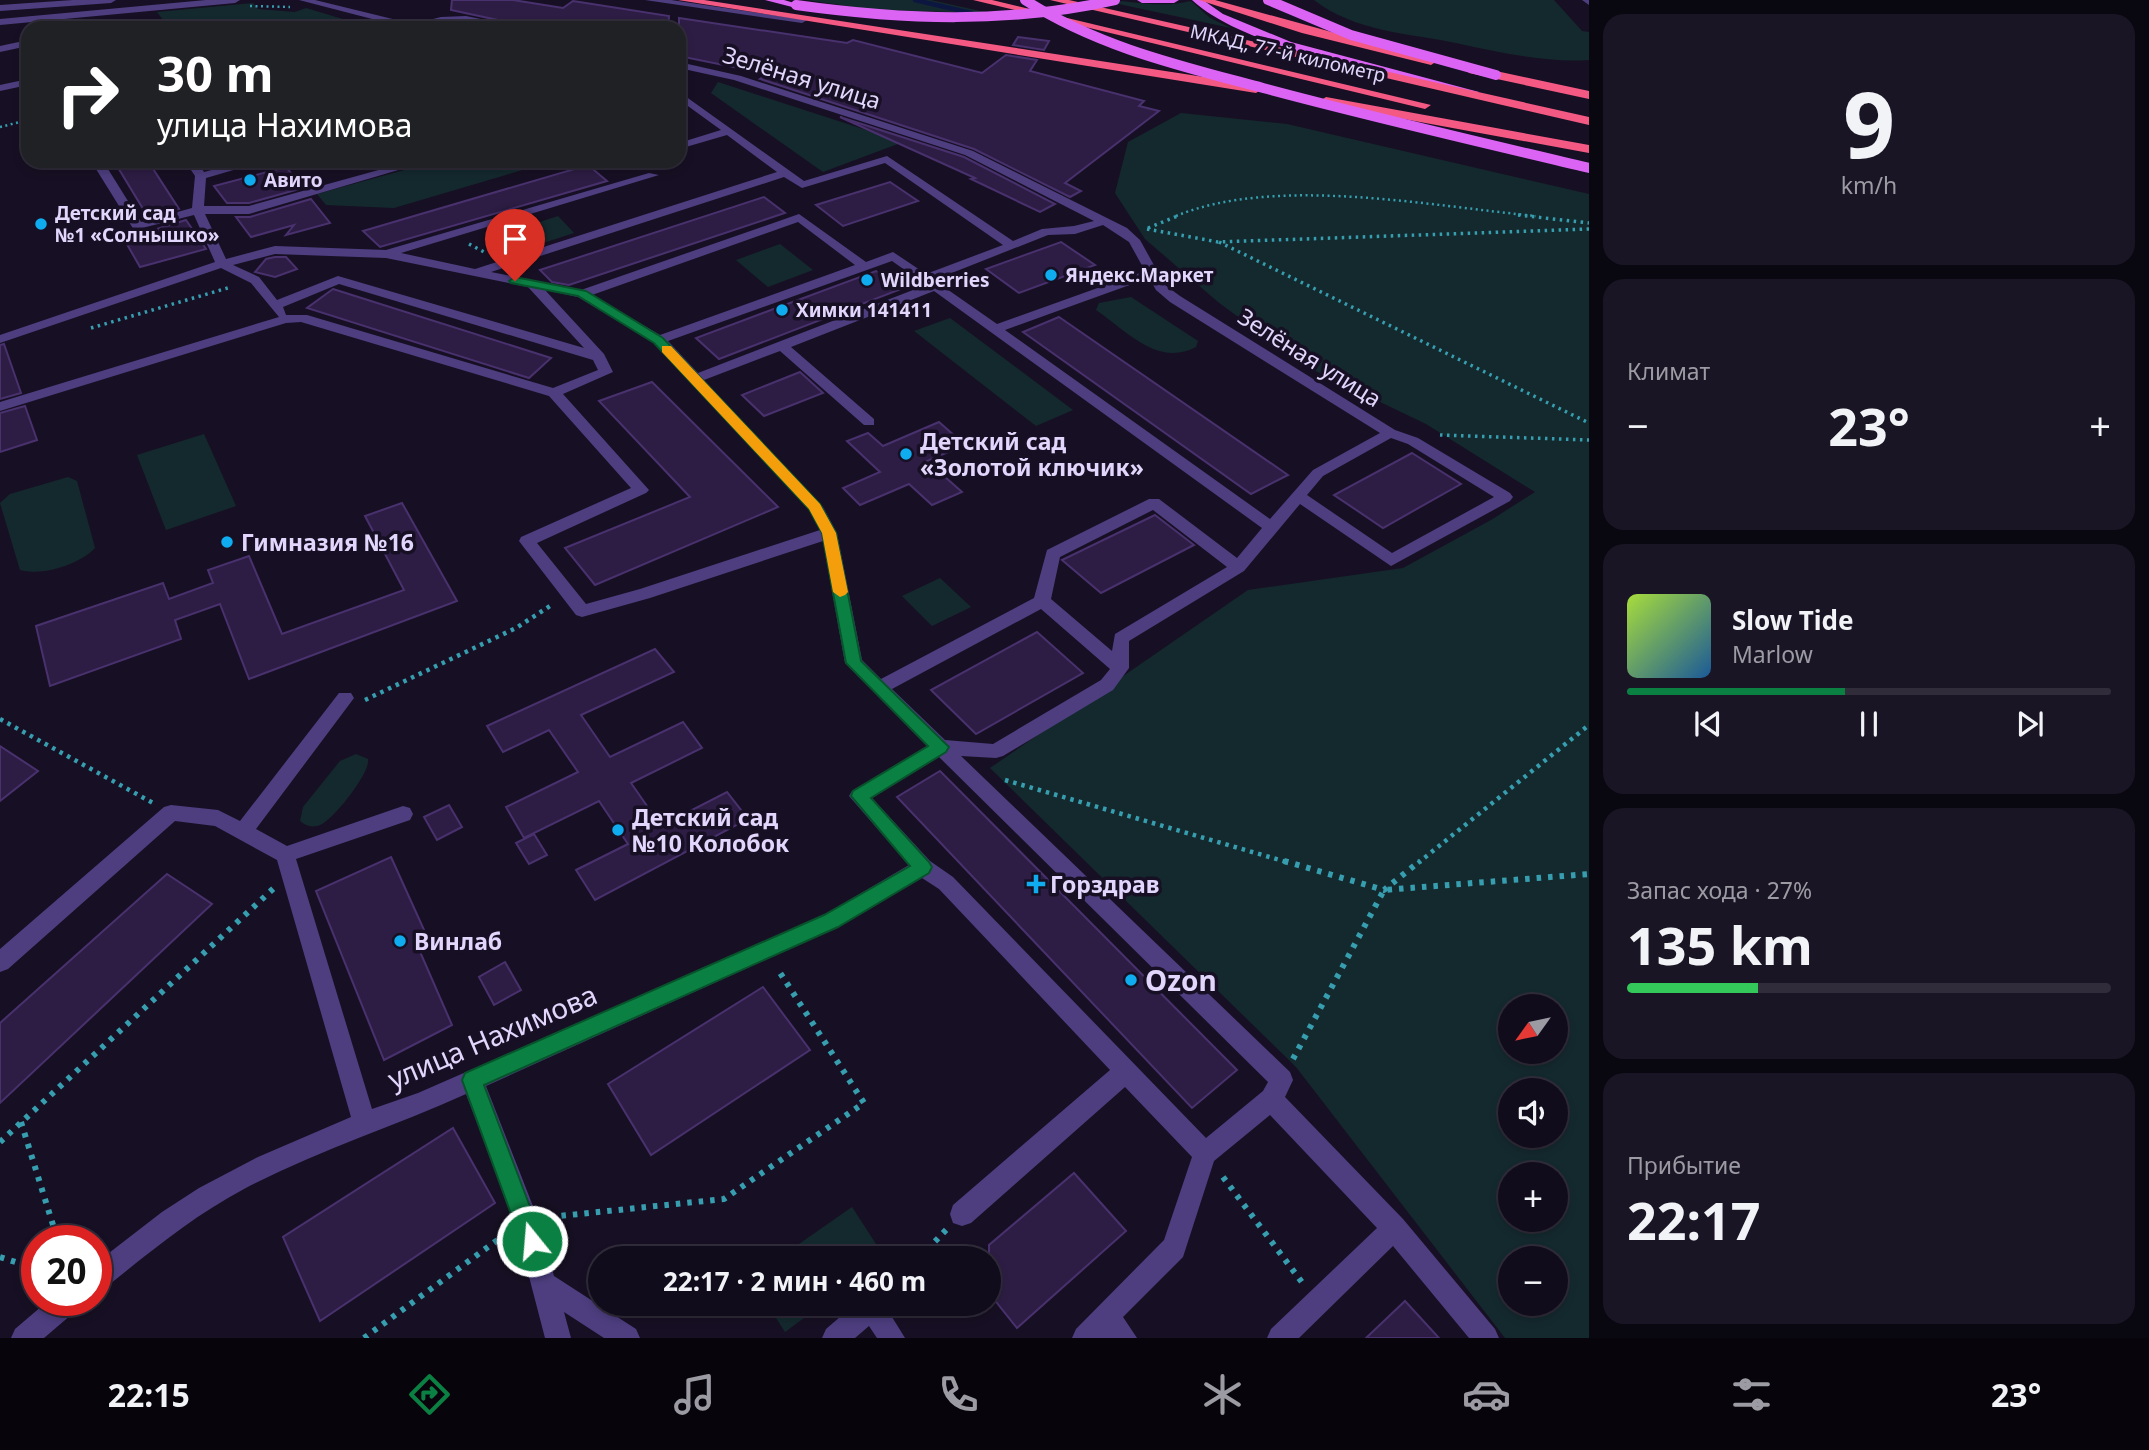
<!DOCTYPE html>
<html lang="ru">
<meta charset="utf-8">
<style>
body{margin:0;font-family:"Noto Sans",sans-serif;background:#1a1524;color:#f1f3f6;height:100vh;display:flex;flex-direction:column;font-size:26px;white-space:nowrap}
*{box-sizing:border-box;margin:0}
p{font-size:23px;color:#9c9ba3}
.icon{flex:none;width:38px;height:38px;fill:none;stroke:currentColor;stroke-width:2;stroke-linecap:round;stroke-linejoin:round}
.map{position:relative;flex:1;overflow:hidden}
.side{display:flex;flex-direction:column;gap:14px;padding:14px;background:#09070f;width:560px}
.side>*{flex:none}
.hud{position:absolute;left:21px;top:21px;width:665px;height:147px;border-radius:21px;box-shadow:0 4px 10px #0003,0 0 0 2px #302c3a;background:#202124;color:#fff;overflow:hidden}
.needle{width:46px;rotate:237deg}
.tools{position:absolute;left:1498px;top:994px;display:grid;gap:14px}
.tools a{display:grid;place-items:center;width:70px;height:70px;border-radius:50%;background:#110c1b;box-shadow:0 4px 10px #0003,0 0 0 2px #302c3a;font-size:35px}
.speed{position:absolute;left:21px;top:1225px;display:flex;gap:14px;font-size:35px;font-weight:700;text-align:center}
.speed>*{display:grid;place-content:center;width:91px;height:91px;border-radius:50%;background:#110c1b;box-shadow:0 4px 10px #0003,0 0 0 2px #302c3a;line-height:1}
.speed .limit{border:10px solid #d22;background:#fff;color:#111}
.pin{position:absolute;display:grid;place-items:center;width:60px;height:60px;color:#fff;margin:-72px -30px;border-radius:50% 50% 50% 0;rotate:-45deg;box-shadow:0 0 7px #0007}
.pin .icon{rotate:45deg}
.me{position:absolute;width:77px;margin:-38px;rotate:343deg;stroke-linejoin:round;filter:drop-shadow(0 0 5px #0008)}
.turn{display:flex;align-items:center;gap:24px;height:147px;padding:0 21px;font-size:32px}
.turn .icon{width:91px;height:91px;stroke-width:2.5}
.turn b{display:block;font-size:49px;line-height:60px}
.big{font-size:52px;font-weight:700;line-height:1.1}
.side .card{flex:1;display:flex;flex-direction:column;justify-content:center;gap:10px;min-width:0;padding:0 24px;border-radius:21px;background:#1a1524}
.side .dial{align-items:center;gap:0}
.dial b{font-size:91px;line-height:1}
.song{display:flex;align-items:center;gap:21px}
.cover{width:84px;height:84px;border-radius:10px;background:linear-gradient(135deg,hsl(80 70% 55%),hsl(210 70% 35%))}
.played{height:7px;border-radius:4px;background:linear-gradient(90deg,#0b8043 45%,#302c3a 45%)}
.keys{display:flex;justify-content:space-around;direction:ltr}
.heat{display:flex;justify-content:space-between;align-items:center;font-size:38px;direction:ltr}
.charge{height:10px;border-radius:5px;background:linear-gradient(90deg,#34c759 27%,#302c3a 0)}
.trip{position:absolute;left:588px;top:1246px;width:413px;height:70px;border-radius:35px;background:#110c1b;box-shadow:0 4px 10px #0003,0 0 0 2px #302c3a;font-weight:700;line-height:70px;text-align:center}
.menu{display:flex;height:112px;justify-content:space-around;align-items:center;background:#07050b;color:#9c9ba3}
.menu .icon{width:49px;height:49px}
.menu .on{color:#0b8043}
.menu b{font-size:32px;color:#f1f3f6}
main{display:flex;flex:1;min-height:0}
.map>svg:first-child{display:block}
</style>
<main>
<div class="map">
<svg width="1589" height="1338" viewBox="0 0 1589 1338">
<rect width="100%" height="100%" fill="#171024"/>
<g fill="#14292e" fill-rule="evenodd">
<path d="M807 0H931L989 13 874 10Z"/>
<path d="M1100 0C1131 0 1160 9 1191 1L1210 18 1231 28Z"/>
<path d="M1314 0H1554L1582 31 1589 32V60C1546 63 1498 52 1456 43 1407 33 1356 32 1314 0Z"/>
<path d="M253 3 258 9 295 12 306 8 346 20 343 24 286 20 275 28H264L262 25 249 28H169L157 12Z"/>
<path d="M718 82 903 142 823 172 711 93Z"/>
<path d="M1181 113 1287 124 1589 194V1338H1505L1296 1067 990 768 1248 590 1403 568 1491 520 1535 492 1426 424 1303 365 1218 302 1145 239 1115 193 1128 142ZM1510 1006H1556V1052H1510ZM1510 1090H1556V1136H1510ZM1510 1174H1556V1220H1510ZM1510 1258H1556V1304H1510Z"/>
<path d="M437 161H553L394 208 326 205 317 194Z"/>
<path d="M558 216 574 233 534 246 518 229Z"/>
<path d="M780 244 813 270 768 287 736 260Z"/>
<path d="M1131 297 1198 341 1196 347C1158 367 1128 332 1096 310L1099 303Z"/>
<path d="M950 318 1073 410 1036 426 914 331Z"/>
<path d="M204 434 236 506 166 530 137 455Z"/>
<path d="M68 477 77 481 95 548C79 565 42 576 20 570L0 503 10 494Z"/>
<path d="M940 578 971 607 932 626 902 596Z"/>
<path d="M356 754 368 759C371 772 333 820 320 825 312 828 306 826 300 821L303 807 340 761Z"/>
<path d="M852 1207 885 1258H779Z"/>
<path d="M767 1304H823L785 1332Z"/>
</g>
<g fill="none" stroke-linecap="round" stroke-linejoin="round">
<path stroke="#0d1640" stroke-width="4.5" d="M915 0 971 13"/>
</g>
<g fill="#2d1d44" stroke="#49316e" stroke-width="2">
<path d="M452 0H513L563 8 573 1 669 16 668 28H535L451 10Z"/>
<path d="M679 18 847 43 853 40 982 73 1006 55 1037 60 1030 71 1144 101 1139 106 1159 111 1065 183 1081 191 1070 197 974 149 760 79 768 74 679 56Z"/>
<path d="M1018 37 1049 41 1044 50 1013 45Z"/>
<path d="M840 117 964 157 1055 204 1040 212 971 179 975 178Z"/>
<path d="M114 161H148L179 209 148 217Z"/>
<path d="M588 165 607 181 380 247 363 231Z"/>
<path d="M286 167 303 188 249 203H227L214 186Z"/>
<path d="M890 182 918 201 843 226 816 205Z"/>
<path d="M764 197 785 213 569 285 552 282 540 270Z"/>
<path d="M311 199 330 223 286 235 294 225 251 237 236 217H250Z"/>
<path d="M186 220 206 249 140 267 124 239Z"/>
<path d="M1061 242 1095 265 1019 293 986 269Z"/>
<path d="M275 257H286L297 269 275 277 255 272 266 259Z"/>
<path d="M876 271 901 289 719 359 696 338Z"/>
<path d="M333 289 551 358 529 378 307 308Z"/>
<path d="M1059 317 1288 475 1251 494 1023 332Z"/>
<path d="M4 344 21 393 0 399V345Z"/>
<path d="M800 372 823 393 764 416 742 395Z"/>
<path d="M652 382 778 507 595 585 565 548 690 497 599 401Z"/>
<path d="M25 406 37 440 0 452V413Z"/>
<path d="M939 422 965 445 927 461 962 492 932 505 909 484 860 505 843 488 880 472 847 441 868 433 883 446Z"/>
<path d="M1412 453 1461 484 1383 528 1334 495Z"/>
<path d="M402 503 457 601 249 679 220 604 175 620 181 639 50 686 36 626 163 583 169 599 213 583 208 570 249 556 282 634 404 590 365 516Z"/>
<path d="M1155 515 1194 545 1101 593 1062 560Z"/>
<path d="M1037 632 1083 673 976 734 931 690Z"/>
<path d="M655 649 674 672 581 715 610 757 683 722 702 748 631 783 661 826 727 792 748 819 595 900 576 870 628 844 599 801 524 838 506 807 578 772 549 730 503 752 487 726Z"/>
<path d="M0 746 38 771 0 801Z"/>
<path d="M940 771 1237 1070 1192 1108 897 797Z"/>
<path d="M449 805 462 827 437 840 424 817Z"/>
<path d="M534 834 547 855 529 864 516 843Z"/>
<path d="M391 857 425 932 414 938 452 1025 384 1060 316 891Z"/>
<path d="M167 874 212 904 0 1103V1023Z"/>
<path d="M505 962 521 990 494 1005 479 977Z"/>
<path d="M763 987 810 1050 651 1155 608 1084Z"/>
<path d="M453 1128 495 1203 320 1321 283 1237Z"/>
<path d="M1074 1173 1126 1231 1017 1328 989 1293V1245Z"/>
<path d="M1405 1301 1439 1338H1366Z"/>
</g>
<g fill="none" stroke-linecap="round" stroke-linejoin="round">
<g stroke="#379eaf" stroke-width="2.5" stroke-dasharray="2 3.5" stroke-linecap="butt">
<path d="M250 6 290 7"/>
<path d="M0 127 28 120"/>
<path d="M1176 216C1275 175 1430 206 1536 216"/>
</g>
<g stroke="#379eaf" stroke-width="3.5" stroke-dasharray="2.5 4.5" stroke-linecap="butt">
<path d="M1518 215 1589 223"/>
<path d="M1148 228 1180 215"/>
<path d="M1147 229 1218 242 1589 229"/>
<path d="M1219 242 1589 423"/>
<path d="M469 244 486 253"/>
<path d="M91 328 231 287"/>
<path d="M1440 435 1589 440"/>
</g>
<g stroke="#379eaf" stroke-width="4.5" stroke-dasharray="3.5 5" stroke-linecap="butt">
<path d="M365 700 516 628 553 604"/>
<path d="M0 719 153 803"/>
<path d="M1005 780 1290 863"/>
<path d="M1418 863 1589 725"/>
</g>
<g stroke="#379eaf" stroke-width="6" stroke-dasharray="4.5 7" stroke-linecap="butt">
<path d="M1284 861 1384 890 1420 861"/>
<path d="M1293 1059 1384 890 1589 874"/>
<path d="M21 1122 58 1241"/>
<path d="M0 1142 274 888"/>
<path d="M1223 1177 1304 1285"/>
<path d="M550 1217 724 1199 864 1103 777 968"/>
<path d="M0 1257 37 1269"/>
<path d="M919 1258 947 1229"/>
<path d="M364 1338 507 1233"/>
</g>
<g fill="#4e3e80" fill-rule="evenodd">
<path d="M73 0H116L111 3 0 11V5Z"/>
<path d="M206 0H240L235 3 0 25V19Z"/>
<path d="M299 0H315L413 24 441 17 466 16 524 28 466 22 407 28Z"/>
<path d="M645 0H671L807 20 802 23Z"/>
<path d="M1582 0H1589V5Z"/>
<path d="M107 23 110 24V28H94Z"/>
<path d="M28 40V46L0 52V46Z"/>
<path d="M679 62 741 76 973 151 1127 228 1140 240 1165 285 1180 296 1395 430 1418 438 1510 493 1513 497 1510 501 1391 566 1300 504 1244 571 1129 641V668L1113 690 1003 756 996 758 961 756 1290 1072 1293 1080 1285 1097 1403 1219 1495 1329 1499 1338H1469L1393 1246 1299 1338H1267L1271 1329 1377 1228 1270 1115 1214 1161 1183 1257 1123 1317 1137 1338H1072L1076 1329 1164 1240 1192 1157 1125 1087 971 1223 962 1226 953 1223 950 1214 953 1205 1110 1070 939 889 922 878 838 927 486 1086 538 1219 554 1276 636 1329 640 1338H604L564 1312 571 1338H545L514 1219 466 1094C393 1127 316 1151 244 1189 193 1216 150 1252 105 1288L96 1292V1263L162 1212 199 1188 258 1157 351 1117 277 860 215 826 175 821 8 969 0 972V949L164 807 171 805 218 810 240 821 339 693H351L354 698 256 829 287 846 403 806 410 808 413 814 410 820 296 859 372 1109 418 1093 824 915 909 865 849 796 852 791 927 746 845 663 823 541 650 598 582 617 576 615 519 541 521 537 631 488 549 396 301 322 286 323 0 411V402L279 317 251 283 221 268 0 343V335L215 262 194 215 134 230 91 161H103L141 222 192 208 195 176 185 161H197L204 172 246 161H265L206 178 204 206H249L411 161H429L249 214H205L226 259 275 246 386 250 649 173 659 175 401 253 475 269 777 172 727 135 679 149V143L721 130 681 101 680 99 685 96 804 181 887 156 1013 241 1042 229 1074 226 1094 221 965 155 734 80 679 68ZM885 163 1003 245 926 274 893 252 866 262 799 214 581 290 491 272 784 177 802 188ZM798 222 855 265 660 335 592 295ZM1103 225 1129 242 1145 271 997 324 934 280 1048 235 1075 234ZM275 254 386 258 528 287 584 348 338 276 277 300 259 277 233 265ZM892 261 926 285 698 373 668 341ZM1149 278 1156 290 1170 302 1380 433 1313 470 1270 519 1005 330ZM339 284 593 360 598 370 553 388 307 315H286L283 307ZM545 290 578 297 654 343 809 510 820 530 640 589 586 604 537 543 646 493 649 490 563 394 613 372 604 354ZM934 291 1262 528 1237 558 1159 499H1149L1047 550 1034 598 881 679 862 660 837 533 823 507 704 380 780 351 864 425H874V419L791 347ZM1391 438 1408 444 1494 497 1392 553 1307 495 1323 476ZM1153 510 1227 567 1115 634 1112 651 1051 599 1060 557ZM1041 609 1110 669 1101 680 993 744 945 740 892 689ZM939 757 1268 1082 1263 1091 1206 1138 953 877 930 861 872 798Z"/>
<path d="M28 79V85L0 91V85Z"/>
<path d="M49 1300H82L78 1309 44 1338H11L15 1329Z"/>
<path d="M855 1304H884L905 1338H877L869 1326 855 1338H822L826 1329Z"/>
</g>
<g fill="#dc64f5" fill-rule="evenodd">
<path d="M765 0H784L801 5 796 8Z"/>
<path d="M1137 0H1179L1174 3H1142Z"/>
<path d="M1192 0H1203L1223 14 1291 42 1479 92 1474 95C1401 77 1245 50 1192 0Z"/>
</g>
<g fill="#f45984" fill-rule="evenodd">
<path d="M678 0H704L1256 85 1262 89 1256 93Z"/>
<path d="M973 0H992L1431 105 1425 109Z"/>
<path d="M1050 0H1069L1589 117V125Z"/>
<path d="M1199 0H1215L1437 61 1431 65 1302 33Z"/>
<path d="M1473 66 1589 91V99L1469 73 1467 70Z"/>
<path d="M1326 97 1589 145V153L1322 104 1320 101Z"/>
</g>
<g stroke="#dc64f5" stroke-width="10">
<path d="M1025 0C1098 47 1181 66 1263 88 1371 117 1480 142 1589 168"/>
<path d="M1268 0 1351 35 1496 75"/>
<path d="M796 5C904 20 1008 24 1115 0"/>
</g>
</g>
<path fill="#0b8043" stroke="#07532c" stroke-width="2" d="M515 277 586 291 663 338 820 504 836 533 861 661 949 747 946 752 871 798 929 862 932 867 929 873 838 927 484 1085 543 1241 540 1249 532 1252 524 1249 521 1241 462 1080 465 1073 824 915 910 866 851 796 853 791 928 746 846 663 822 533 809 509 654 343 578 296 511 283 509 281Z"/>
<path fill="#f59e0b" d="M662 346H671L820 504 836 533 848 592 845 595 840 597 833 592 822 533 809 509 662 352Z"/>
<g fill="#0facef" stroke="#171024" stroke-width="2.5">
<circle cx="250" cy="180" r="7"/>
<circle cx="41" cy="224" r="7"/>
<circle cx="1051" cy="275" r="7"/>
<circle cx="867" cy="280" r="7"/>
<circle cx="782" cy="310" r="7"/>
<circle cx="906" cy="454" r="7"/>
<circle cx="227" cy="542" r="7"/>
<circle cx="618" cy="830" r="7"/>
<path d="M1032.5 873.5h7v7h7v7h-7v7h-7v-7h-7v-7h7z"/>
<circle cx="400" cy="941" r="7"/>
<circle cx="1131" cy="980" r="7"/>
</g>
<g text-anchor="middle" dominant-baseline="central" stroke-width="7" stroke-linejoin="round" paint-order="stroke">
<g font-size="19" fill="#e2d6fc" stroke="#171024">
<text transform="translate(1288 53) rotate(13)">МКАД, 77-й километр</text>
</g>
<g font-size="19" font-weight="bold" fill="#e2d6fc" stroke="#171024" text-anchor="start">
<text x="264" y="180">Авито</text>
<text x="55" y="213">Детский сад<tspan x="55" dy="22">№1 «Солнышко»</tspan></text>
<text x="1065" y="275">Яндекс.Маркет</text>
<text x="881" y="280">Wildberries</text>
<text x="796" y="310">Химки 141411</text>
</g>
<g font-size="23" fill="#e2d6fc" stroke="#171024">
<text transform="translate(802 77) rotate(17)">Зелёная улица</text>
<text transform="translate(1310 357) rotate(32)">Зелёная улица</text>
</g>
<g font-size="23" font-weight="bold" fill="#e2d6fc" stroke="#171024" text-anchor="start">
<text x="920" y="441">Детский сад<tspan x="920" dy="26">«Золотой ключик»</tspan></text>
<text x="241" y="542">Гимназия №16</text>
<text x="632" y="817">Детский сад<tspan x="632" dy="26">№10 Колобок</tspan></text>
<text x="1050" y="884">Горздрав</text>
<text x="414" y="941">Винлаб</text>
</g>
<g font-size="28" font-weight="bold" fill="#e2d6fc" stroke="#171024" text-anchor="start">
<text x="1145" y="980">Ozon</text>
</g>
<g font-size="28" fill="#e2d6fc" stroke="#171024">
<text transform="translate(492 1036) rotate(-23)">улица Нахимова</text>
</g>
</g>
</svg>
<div class="tools">
<a><svg class="needle" viewBox="-14 -14 28 28"><path d="M0-13l5 13h-10z" fill="#e53935"/><path d="M0 13l5-13h-10z" fill="#9c9ba3"/></svg></a>
<a><svg class="icon" aria-label="sound" viewBox="0 0 24 24"><path d="M4 9h4l5-4v14l-5-4H4zM17 9q2 3 0 6"/></svg></a>
<a>+</a>
<a>−</a>
</div>
<div class="speed"><div class="limit">20</div></div>
<div class="pin" style="left:515px;top:281px;background:#d93025"><svg class="icon" aria-label="arrive" viewBox="0 0 24 24"><path d="M6 21V4h12l-3 4 3 4H6"/></svg></div>
<svg class="me" style="left:532px;top:1241px" viewBox="-20 -20 40 40"><circle r="17" fill="#0b8043" stroke="#fff" stroke-width="3"/><path d="M0-11L8 9 0 5-8 9z" fill="#fff"/></svg>
<div class="trip">22:17 · 2 мин · 460 m</div>
<div class="hud">
<div class="turn"><svg class="icon" aria-label="right" viewBox="0 0 24 24"><path d="M7 20v-9h11M14 6l5 5-5 5"/></svg><div><b>30 m</b>улица Нахимова</div></div>
</div>
</div>
<section class="side">
<div class="card dial"><b>9</b><p>km/h</p></div>
<div class="card"><p>Климат</p>
<div class="heat"><a>−</a><b class="big">23°</b><a>+</a></div>
</div>
<div class="card">
<div class="song"><i class="cover"></i><div><b>Slow Tide</b><p>Marlow</p></div></div>
<div class="played"></div>
<div class="keys"><svg class="icon" aria-label="previous" viewBox="0 0 24 24"><path d="M18 5L8 12l10 7zM5 5v14"/></svg><svg class="icon" aria-label="pause" viewBox="0 0 24 24"><path d="M8 5v14M16 5v14"/></svg><svg class="icon" aria-label="next" viewBox="0 0 24 24"><path d="M6 5l10 7-10 7zM19 5v14"/></svg></div>
</div>
<div class="card"><p>Запас хода · 27%</p><b class="big">135 km</b><div class="charge"></div></div>
<div class="card"><p>Прибытие</p><b class="big">22:17</b></div>
</section>
</main>
<nav class="menu">
<b>22:15</b>
<svg class="icon on" aria-label="directions" viewBox="0 0 24 24"><path d="M12 3l9 9-9 9-9-9zM9 14v-3h6M13 9l2 2-2 2"/></svg>
<svg class="icon" aria-label="music" viewBox="0 0 24 24"><path d="M9 18V5l10-2v13"/><circle cx="6" cy="18" r="3"/><circle cx="16" cy="16" r="3"/></svg>
<svg class="icon" aria-label="phone" viewBox="0 0 24 24"><path d="M5 4h4l2 5-3 2q2 4 5 5l2-3 5 2v4C11 20 4 13 5 4z"/></svg>
<svg class="icon" aria-label="climate" viewBox="0 0 24 24"><path d="M12 3v18M4 7l16 10M4 17L20 7"/></svg>
<svg class="icon" aria-label="car" viewBox="0 0 24 24"><path d="M5 17H2v-5l4-1 3-4h7l3 4 3 1v5h-3M9 17h6M6 11h13"/><circle cx="7" cy="17" r="2"/><circle cx="17" cy="17" r="2"/></svg>
<svg class="icon" aria-label="filters" viewBox="0 0 24 24"><path d="M4 7h16M4 17h16"/><circle cx="9" cy="7" r="2"/><circle cx="15" cy="17" r="2"/></svg>
<b>23°</b>
</nav>
